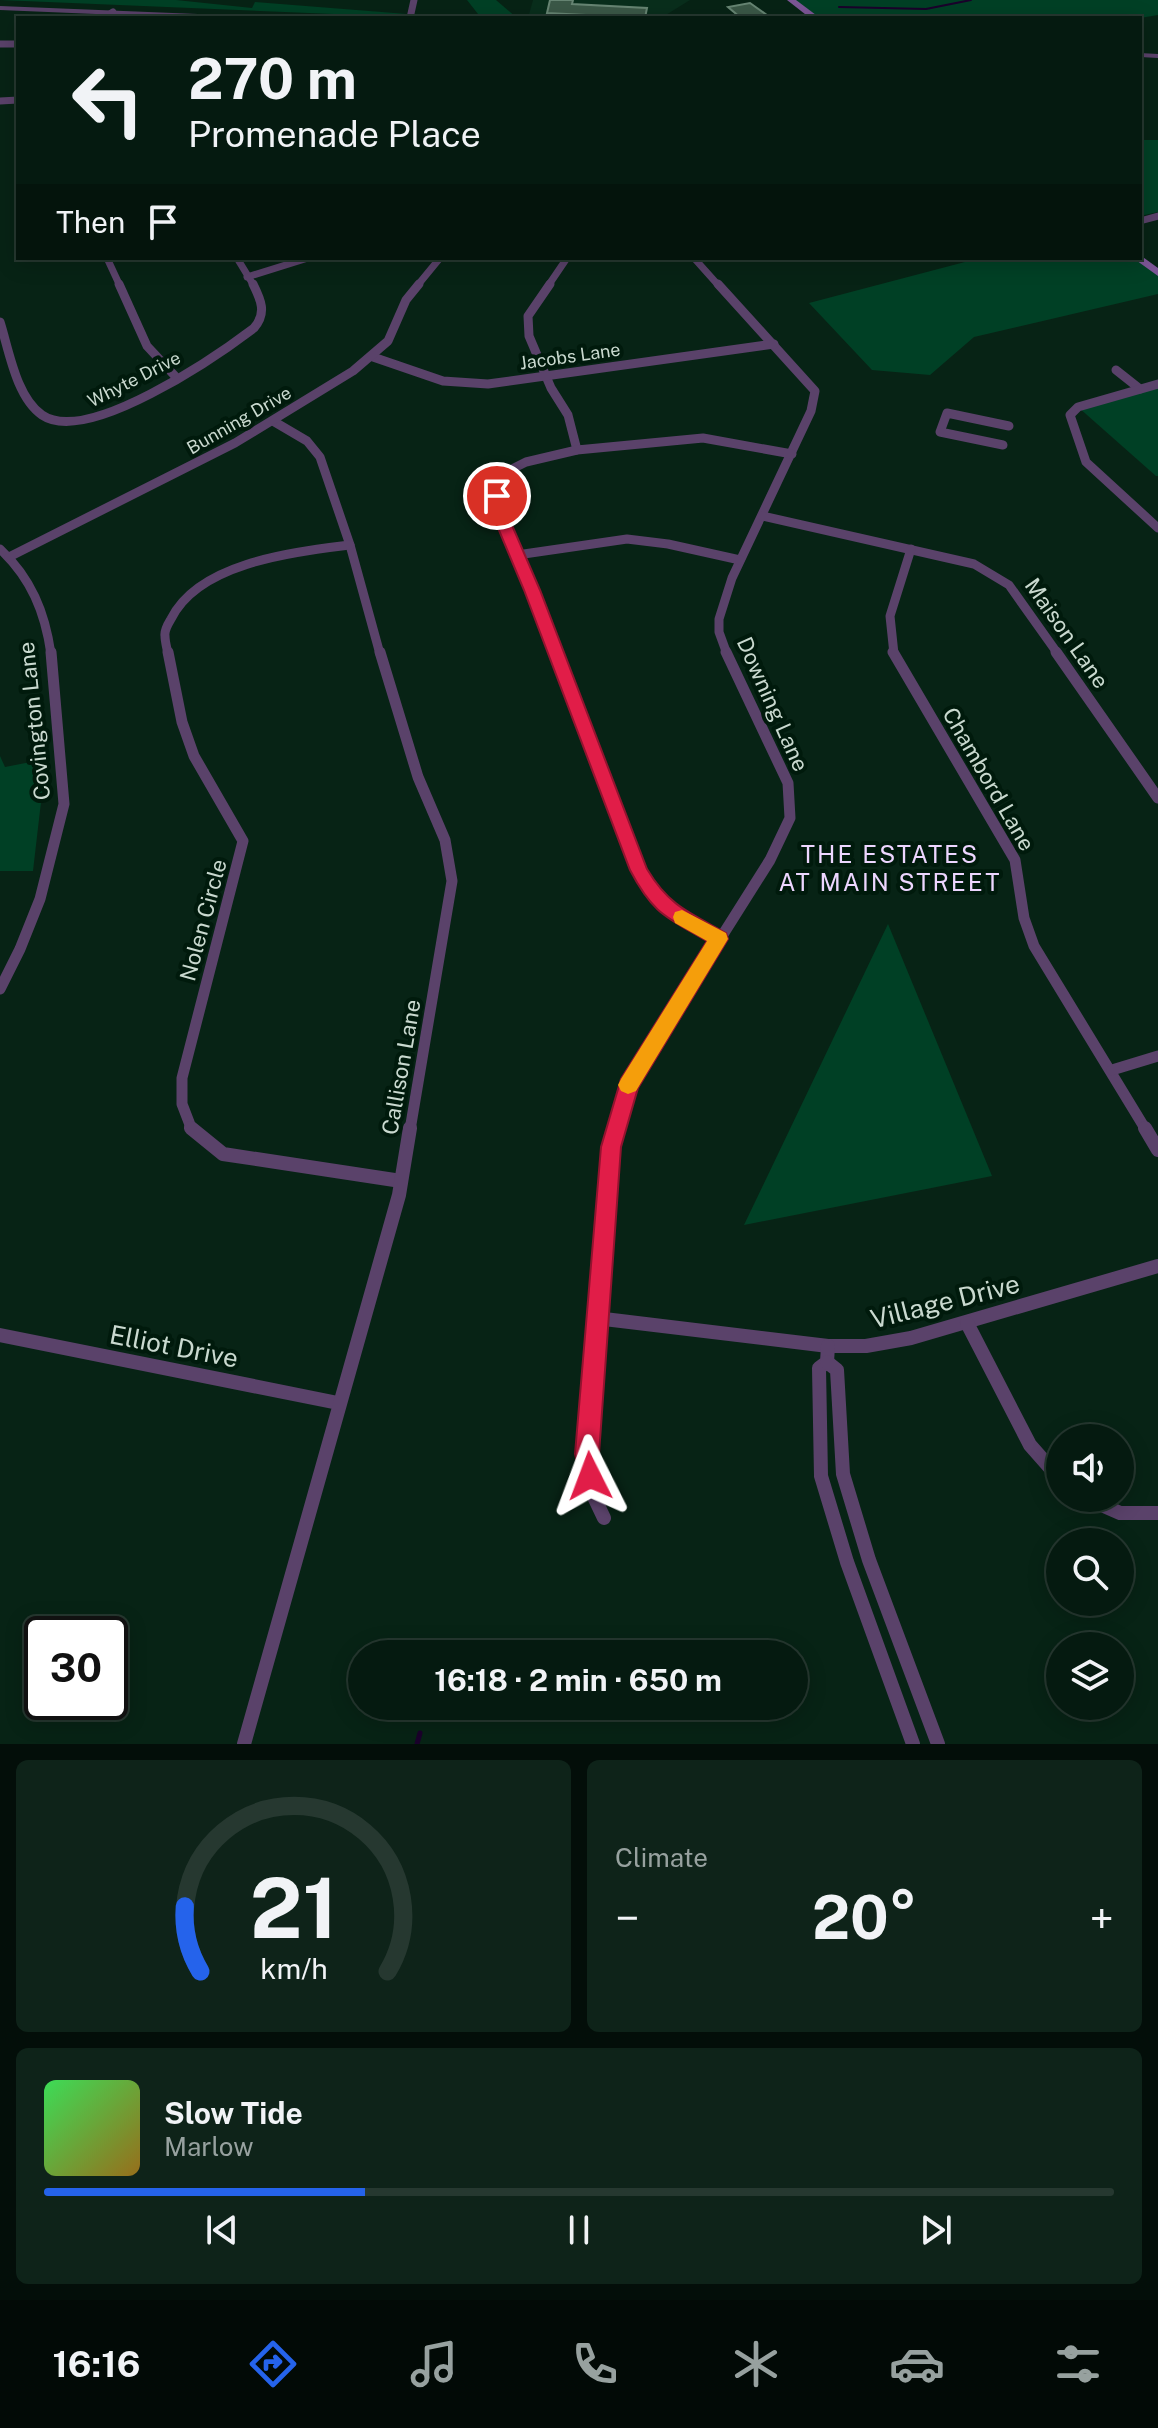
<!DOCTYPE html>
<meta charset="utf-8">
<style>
body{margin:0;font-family:"Public Sans",sans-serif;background:#0e2319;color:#f1f3f6;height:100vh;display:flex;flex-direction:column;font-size:30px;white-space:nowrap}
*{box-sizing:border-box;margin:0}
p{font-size:26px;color:#97a19f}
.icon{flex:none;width:44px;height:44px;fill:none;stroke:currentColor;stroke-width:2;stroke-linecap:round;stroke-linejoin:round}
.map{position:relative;height:1744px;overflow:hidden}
.details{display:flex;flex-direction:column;gap:16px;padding:16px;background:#030e09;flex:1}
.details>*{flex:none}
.top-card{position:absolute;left:16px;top:16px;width:1126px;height:244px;border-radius:0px;box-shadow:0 4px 20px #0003,0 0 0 2px #263830;background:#051a10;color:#f1f3f6;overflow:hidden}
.controls{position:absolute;left:1046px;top:1424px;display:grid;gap:16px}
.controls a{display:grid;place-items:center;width:88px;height:88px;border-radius:50%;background:#051a10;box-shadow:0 4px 20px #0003,0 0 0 2px #263830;font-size:40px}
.speed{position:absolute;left:24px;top:1616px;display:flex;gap:16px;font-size:40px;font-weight:700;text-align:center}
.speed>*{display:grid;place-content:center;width:104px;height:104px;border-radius:50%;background:#051a10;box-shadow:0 4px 20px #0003,0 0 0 2px #263830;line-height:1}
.speed .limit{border:4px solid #111;border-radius:12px;background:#fff;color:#111}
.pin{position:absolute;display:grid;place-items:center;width:68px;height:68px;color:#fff;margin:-34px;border:4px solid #fff;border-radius:50%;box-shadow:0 2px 8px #0007}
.me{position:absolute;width:88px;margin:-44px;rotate:357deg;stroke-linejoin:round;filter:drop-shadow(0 0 6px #0008)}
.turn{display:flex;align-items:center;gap:28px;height:168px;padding:0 40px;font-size:36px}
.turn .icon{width:104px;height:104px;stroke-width:2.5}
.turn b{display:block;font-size:56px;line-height:68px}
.then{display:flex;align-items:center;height:76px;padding:0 40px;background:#0003;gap:16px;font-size:30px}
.big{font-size:60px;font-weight:700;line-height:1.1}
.details .tile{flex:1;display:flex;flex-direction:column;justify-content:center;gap:12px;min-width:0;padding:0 28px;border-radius:12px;background:#0e2319}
.details .dial{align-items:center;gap:0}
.dial svg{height:208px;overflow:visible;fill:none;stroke:#263830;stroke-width:7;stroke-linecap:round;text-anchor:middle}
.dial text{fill:#f1f3f6;stroke:none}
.song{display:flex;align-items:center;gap:24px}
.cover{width:96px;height:96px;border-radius:12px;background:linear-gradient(135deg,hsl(130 70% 55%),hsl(40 70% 35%))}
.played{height:8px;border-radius:4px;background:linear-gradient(90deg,#2563eb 30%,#263830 30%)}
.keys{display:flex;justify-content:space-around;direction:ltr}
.heat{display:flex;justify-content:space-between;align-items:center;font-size:44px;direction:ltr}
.details .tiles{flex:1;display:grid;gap:16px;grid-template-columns:1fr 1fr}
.tile:last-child{grid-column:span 2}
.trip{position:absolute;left:348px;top:1640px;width:460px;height:80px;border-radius:40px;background:#051a10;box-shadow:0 4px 20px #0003,0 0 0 2px #263830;font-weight:700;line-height:80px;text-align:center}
.dock{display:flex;height:128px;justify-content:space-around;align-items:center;background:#020a06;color:#97a19f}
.dock .icon{width:56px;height:56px}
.dock .current{color:#2563eb}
.dock b{font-size:36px;color:#f1f3f6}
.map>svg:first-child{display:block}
</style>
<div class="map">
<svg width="1158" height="1744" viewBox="0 0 1158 1744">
<rect width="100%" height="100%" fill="#072315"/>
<path fill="#092e1c" d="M533 0H690L661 18H528Z"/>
<g fill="#004025">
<path d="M0 0H176L252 8 255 2 407 14 406 17Z"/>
<path d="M467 0H496L517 18H425L478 14Z"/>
<path d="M791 0H1158V15L1140 18H988L987 14 816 18Z"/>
<path d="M1140 140H1158V212L1140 216Z"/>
<path d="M980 258H1138L1158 273V294L974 337 930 375 872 370 809 303Z"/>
<path d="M1158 384V476H1156L1078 407Z"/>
<path d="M0 756 5 767 46 759 33 871H0Z"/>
<path d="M888 924 992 1176 744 1225Z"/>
</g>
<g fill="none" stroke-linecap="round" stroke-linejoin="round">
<path stroke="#1a002b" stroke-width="2" d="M839 7 926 9 971 0"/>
<path stroke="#1a002b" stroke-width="5" d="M417 1744 420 1733"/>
</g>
<g fill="#3b5847" stroke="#678573" stroke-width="2">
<path d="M550 0H573L572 4 647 8 645 18 547 13Z"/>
<path d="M750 3 771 18H741L728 7Z"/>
</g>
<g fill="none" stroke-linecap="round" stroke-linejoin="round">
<g stroke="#5a426a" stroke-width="7">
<path d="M104 18 113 12 115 18"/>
<path d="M410 18 414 0"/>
<path d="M0 44H18"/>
<path d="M0 101 18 100"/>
<path d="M1140 221 1158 216"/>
<path d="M107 258 120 286"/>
<path d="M237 258 254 286"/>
<path d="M694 258 719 286"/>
<path d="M247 277 308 258"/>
<path d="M417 286 440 258"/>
<path d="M548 286 567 258"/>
</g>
<g stroke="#5a426a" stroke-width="9">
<path d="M119 284 147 346 175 376"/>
<path d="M550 284 528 316 529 336 551 388 568 415 577 450"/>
<path d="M718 284 815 391 811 411 732 578 719 619V632L727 654"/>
<path d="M0 322C9 350 16 397 42 415 87 446 217 356 254 328 267 313 261 300 253 284"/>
<path d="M373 357 443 381 488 384 774 344"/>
<path d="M1116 370 1140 389"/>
<path d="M1158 384 1078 407 1070 415 1086 462 1158 528"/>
<path d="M273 421 307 441 320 457 350 545 380 654"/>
<path d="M1003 445 940 432 947 413 1009 426"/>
<path d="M762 516 974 564 1009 585 1058 654"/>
<path d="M0 549C31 578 45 612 51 654"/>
<path d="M517 555 627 539 668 544 740 560"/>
<path d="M9 557 235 443 353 371 388 341 406 300 419 284"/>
<path d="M168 654C167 648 165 642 165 636 164 630 168 624 171 619 199 562 295 552 350 545"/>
<path d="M557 654 500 516 498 487 514 468 526 462 577 450 703 438 792 454"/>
<path d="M894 654 890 616 911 549"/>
</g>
<g stroke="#5a426a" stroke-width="11">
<path d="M168 652 182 722 194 756 243 841 182 1078V1104L192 1130"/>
<path d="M380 652 418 777 445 840 452 881 410 1130"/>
<path d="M556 652 639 870 664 904 719 939"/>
<path d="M893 652 1015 860 1024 918 1034 946 1146 1130"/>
<path d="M1056 652 1158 798"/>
<path d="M0 989 20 949 40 899 64 804 51 652"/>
<path d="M1112 1070 1158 1056"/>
<path d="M616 1130 628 1085 770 860 790 818 788 783 726 652"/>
</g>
<g stroke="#5a426a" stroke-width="14">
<path d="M191 1128 223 1154 401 1181"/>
<path d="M1145 1128 1158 1150"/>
<path d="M596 1318 828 1346H866L911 1338 1158 1266"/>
<path d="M967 1323 1030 1445 1060 1479"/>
<path d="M0 1335 338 1403"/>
<path d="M828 1346 827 1362 819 1368 821 1476 847 1562 913 1744"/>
<path d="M827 1362 837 1370 843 1474 869 1560 938 1744"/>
<path d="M1086 1498 1120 1513H1158"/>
<path d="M604 1518 594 1497 587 1454 605 1201 616 1128"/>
<path d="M244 1744 399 1195 410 1128"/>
</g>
<g fill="#5a426a" fill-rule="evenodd">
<path d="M0 6 247 16 251 18H191L0 10Z"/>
<path d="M1140 53 1158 54V58L1140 57Z"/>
</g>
<g fill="#7c5696" fill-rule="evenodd">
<path d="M787 0H796L820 18H810Z"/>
<path d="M1140 255 1158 268V276L1133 258H1140Z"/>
</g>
</g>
<path fill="#e11d48" stroke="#92132f" stroke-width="2" d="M497 492 505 496 508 516 540 590 647 869C669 906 690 913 726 933L728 939 638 1088 621 1147 599 1454 602 1476 599 1484 590 1488 582 1484 575 1454 601 1147 621 1079 707 941C666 917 653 914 630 870L524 590 493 516 490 496Z"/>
<path fill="#f59e0b" d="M682 910 726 933 728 939 636 1091 628 1094 621 1091 618 1085 621 1079 707 941 675 923 673 917 675 912Z"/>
<g text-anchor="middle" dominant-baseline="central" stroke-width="8" stroke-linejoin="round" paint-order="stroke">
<g font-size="18" fill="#c9d9cf" stroke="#001a0c">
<text transform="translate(570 356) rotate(-8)">Jacobs Lane</text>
<text transform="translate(134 379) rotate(-27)">Whyte Drive</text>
<text transform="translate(239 420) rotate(-30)">Bunning Drive</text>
</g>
<g font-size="22" fill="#c9d9cf" stroke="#001a0c">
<text transform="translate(1067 633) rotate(55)">Maison Lane</text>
<text transform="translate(773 704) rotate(66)">Downing Lane</text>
<text transform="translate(34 721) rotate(-96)">Covington Lane</text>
<text transform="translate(989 779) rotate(60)">Chambord Lane</text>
<text transform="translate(203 920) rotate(-75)">Nolen Circle</text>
<text transform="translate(401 1067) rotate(-80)">Callison Lane</text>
</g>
<g font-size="24" letter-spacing="2" fill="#edd6ff" stroke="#001a0c">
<text x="890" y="854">THE ESTATES<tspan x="890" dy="28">AT MAIN STREET</tspan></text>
</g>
<g font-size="26" fill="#c9d9cf" stroke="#001a0c">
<text transform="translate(945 1301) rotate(-14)">Village Drive</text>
<text transform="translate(174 1346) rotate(11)">Elliot Drive</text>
</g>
</g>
</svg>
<div class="controls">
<a><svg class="icon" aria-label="sound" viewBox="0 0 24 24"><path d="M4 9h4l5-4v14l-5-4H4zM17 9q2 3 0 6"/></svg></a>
<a><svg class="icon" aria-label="search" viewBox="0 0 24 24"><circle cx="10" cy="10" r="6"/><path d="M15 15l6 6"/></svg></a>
<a><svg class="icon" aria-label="layers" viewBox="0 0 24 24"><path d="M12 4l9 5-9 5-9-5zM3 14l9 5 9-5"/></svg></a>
</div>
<div class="speed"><div class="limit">30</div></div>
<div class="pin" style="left:497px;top:496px;background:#d93025"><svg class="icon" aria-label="arrive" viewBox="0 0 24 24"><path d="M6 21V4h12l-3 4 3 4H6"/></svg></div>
<svg class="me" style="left:590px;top:1476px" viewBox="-20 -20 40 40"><path d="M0-17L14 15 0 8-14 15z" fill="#e11d48" stroke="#fff" stroke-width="4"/></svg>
<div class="trip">16:18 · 2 min · 650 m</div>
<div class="top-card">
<div class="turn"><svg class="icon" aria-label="left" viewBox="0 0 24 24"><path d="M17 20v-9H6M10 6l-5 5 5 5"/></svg><div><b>270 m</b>Promenade Place</div></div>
<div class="then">Then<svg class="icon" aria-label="arrive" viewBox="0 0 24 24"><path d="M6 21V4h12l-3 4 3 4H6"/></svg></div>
</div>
</div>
<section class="details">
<div class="tiles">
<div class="tile dial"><svg viewBox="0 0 100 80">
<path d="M14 69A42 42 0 1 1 86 69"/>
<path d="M14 69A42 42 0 0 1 8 44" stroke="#2563eb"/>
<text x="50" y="56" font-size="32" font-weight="700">21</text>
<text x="50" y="72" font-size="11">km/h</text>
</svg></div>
<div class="tile"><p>Climate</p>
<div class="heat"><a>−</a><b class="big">20°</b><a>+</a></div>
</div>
<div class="tile">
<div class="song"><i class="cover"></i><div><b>Slow Tide</b><p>Marlow</p></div></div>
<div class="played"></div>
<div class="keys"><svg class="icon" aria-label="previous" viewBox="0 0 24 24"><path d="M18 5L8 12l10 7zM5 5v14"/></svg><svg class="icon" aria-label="pause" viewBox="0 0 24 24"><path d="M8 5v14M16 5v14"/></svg><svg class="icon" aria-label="next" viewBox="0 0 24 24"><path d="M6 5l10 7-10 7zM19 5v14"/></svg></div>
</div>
</div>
</section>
<nav class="dock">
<b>16:16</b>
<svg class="icon current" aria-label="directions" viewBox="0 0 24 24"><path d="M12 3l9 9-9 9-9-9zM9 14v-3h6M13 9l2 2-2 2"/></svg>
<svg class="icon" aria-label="music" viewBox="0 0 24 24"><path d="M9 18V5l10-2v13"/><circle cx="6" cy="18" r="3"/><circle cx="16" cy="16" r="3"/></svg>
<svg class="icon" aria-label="phone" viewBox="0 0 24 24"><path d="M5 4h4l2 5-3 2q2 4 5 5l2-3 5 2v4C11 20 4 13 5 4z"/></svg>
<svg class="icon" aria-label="climate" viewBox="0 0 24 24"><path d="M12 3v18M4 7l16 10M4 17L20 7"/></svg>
<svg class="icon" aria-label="car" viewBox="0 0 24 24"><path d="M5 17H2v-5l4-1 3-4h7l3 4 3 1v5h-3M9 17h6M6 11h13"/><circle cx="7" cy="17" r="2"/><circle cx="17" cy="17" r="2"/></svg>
<svg class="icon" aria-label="filters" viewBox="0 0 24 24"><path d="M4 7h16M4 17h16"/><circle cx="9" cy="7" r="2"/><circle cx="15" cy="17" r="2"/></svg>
</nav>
